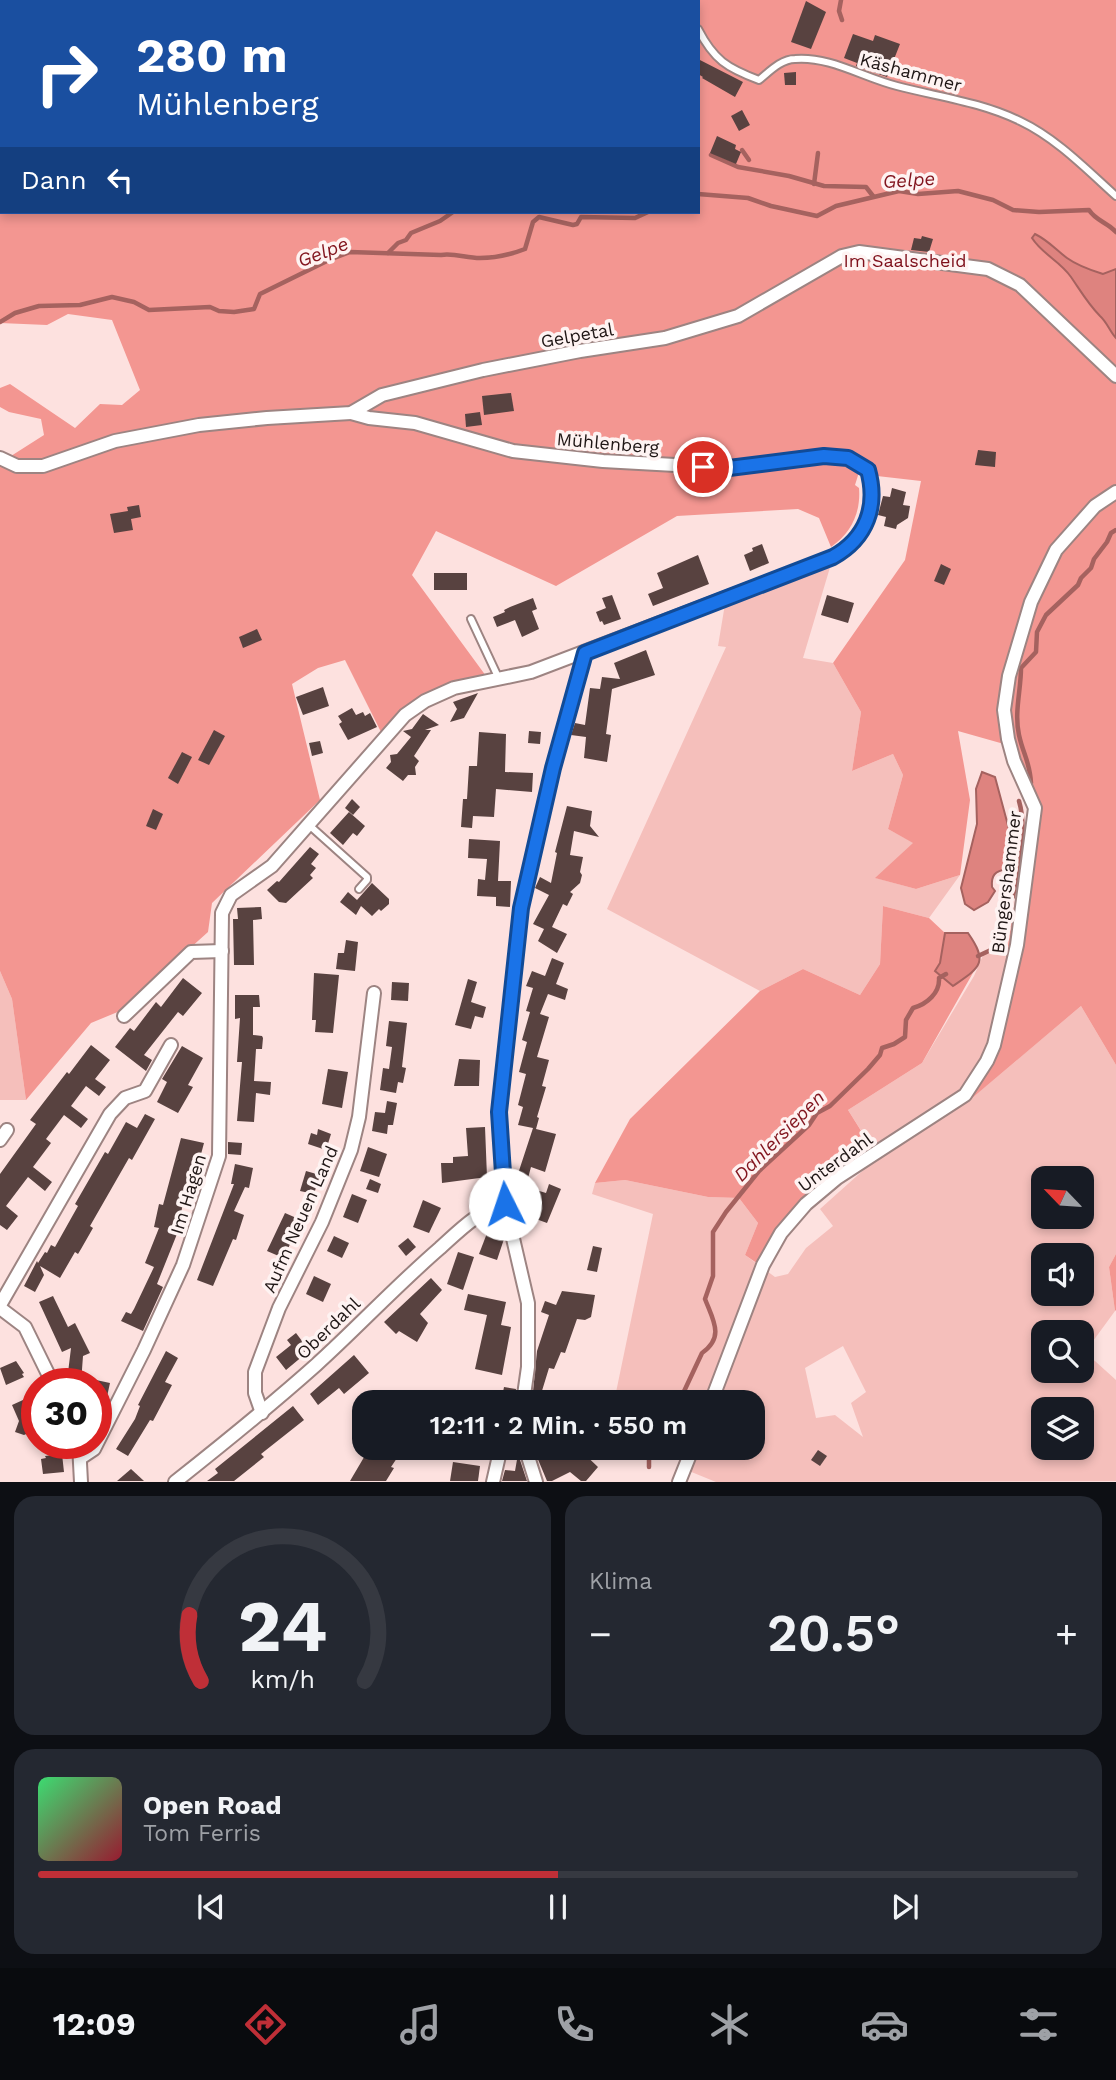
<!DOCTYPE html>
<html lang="de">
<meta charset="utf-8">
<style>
body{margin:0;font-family:"Work Sans",sans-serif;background:#242831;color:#f1f3f6;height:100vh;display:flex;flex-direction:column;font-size:26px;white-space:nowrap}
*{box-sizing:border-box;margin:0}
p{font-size:23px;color:#9ea1a6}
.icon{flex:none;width:38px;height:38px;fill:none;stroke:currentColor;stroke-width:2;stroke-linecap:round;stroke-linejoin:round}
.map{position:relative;height:1482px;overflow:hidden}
.drawer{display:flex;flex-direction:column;gap:14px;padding:14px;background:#0d0f14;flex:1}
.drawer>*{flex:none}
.hud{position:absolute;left:0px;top:0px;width:700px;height:214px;box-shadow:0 4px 10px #0003;background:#1a4fa0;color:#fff;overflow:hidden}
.needle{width:46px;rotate:295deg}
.buttons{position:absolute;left:1031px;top:1166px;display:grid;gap:14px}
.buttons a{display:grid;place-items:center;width:63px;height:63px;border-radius:14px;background:#171b24;box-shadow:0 4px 10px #0003;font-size:35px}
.speed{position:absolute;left:21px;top:1368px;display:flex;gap:14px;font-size:35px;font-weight:700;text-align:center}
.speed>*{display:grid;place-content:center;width:91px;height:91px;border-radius:50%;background:#171b24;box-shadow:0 4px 10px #0003;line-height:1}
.speed .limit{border:10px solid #d22;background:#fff;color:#111}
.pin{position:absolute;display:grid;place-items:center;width:60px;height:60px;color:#fff;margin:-30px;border:4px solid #fff;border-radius:50%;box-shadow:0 2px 7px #0007}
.me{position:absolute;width:77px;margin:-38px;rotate:356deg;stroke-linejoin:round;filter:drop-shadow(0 0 5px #0008)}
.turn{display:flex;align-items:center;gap:24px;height:147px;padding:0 21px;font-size:32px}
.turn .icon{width:91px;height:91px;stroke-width:2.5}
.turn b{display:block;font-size:49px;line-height:60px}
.then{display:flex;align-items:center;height:66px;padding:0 21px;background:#0003;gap:14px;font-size:26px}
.big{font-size:52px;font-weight:600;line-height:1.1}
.drawer .tile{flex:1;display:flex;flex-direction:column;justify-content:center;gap:10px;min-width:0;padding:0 24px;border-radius:21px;background:#242831}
.drawer .dial{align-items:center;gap:0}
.dial svg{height:182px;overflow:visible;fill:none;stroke:#363941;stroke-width:7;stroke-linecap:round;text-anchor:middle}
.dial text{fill:#f1f3f6;stroke:none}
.song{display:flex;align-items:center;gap:21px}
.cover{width:84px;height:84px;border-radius:10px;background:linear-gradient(135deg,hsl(140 70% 55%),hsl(350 70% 35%))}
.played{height:7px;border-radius:4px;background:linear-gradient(90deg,#bf2f37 50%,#363941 50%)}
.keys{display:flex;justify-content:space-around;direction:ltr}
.heat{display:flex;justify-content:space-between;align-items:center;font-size:38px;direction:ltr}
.drawer .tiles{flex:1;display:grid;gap:14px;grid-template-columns:1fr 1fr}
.tile:last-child{grid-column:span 2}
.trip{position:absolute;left:352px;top:1390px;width:413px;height:70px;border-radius:21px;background:#171b24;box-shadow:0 4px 10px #0003;font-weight:600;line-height:70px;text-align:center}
.tab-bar{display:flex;height:112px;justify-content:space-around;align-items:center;background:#090b0e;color:#9ea1a6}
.tab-bar .icon{width:49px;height:49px}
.tab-bar .on{color:#bf2f37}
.tab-bar b{font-size:32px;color:#f1f3f6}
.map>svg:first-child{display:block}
</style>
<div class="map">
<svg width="1116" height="1482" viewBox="0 0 1116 1482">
<rect width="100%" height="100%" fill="#fde1df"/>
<g fill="#f5bfbb" fill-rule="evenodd">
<path d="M831 564 803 658 833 663 861 712 852 771 893 754 903 775 888 829 914 843 876 878 916 889 960 875 929 918 883 906 880 964 860 995 803 969 760 991 607 909 726 647 718 646 725 604Z"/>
<path d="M984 953 1006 956 994 1032 972 1098 1081 1006 1116 1065V1254L1109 1267 1115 1311 1085 1352 1116 1380V1481L716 1482 689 1471 700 1447H752V1402H716L709 1391 705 1402H614L653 1214 592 1194 595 1183 625 1180 708 1197 739 1198 758 1223 745 1255 775 1277 788 1274 806 1248 833 1226 820 1209 878 1157 848 1110 922 1063 974 976ZM1043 1178H1082V1216H1043ZM1043 1255H1082V1293H1043ZM1043 1332H1082V1370H1043ZM843 1346 866 1392 851 1403 863 1437 835 1415 816 1418 805 1368ZM1043 1409H1082V1447H1043Z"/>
<path d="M0 971 12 999 26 1100H0Z"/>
<path d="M658 1447H689L683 1461Z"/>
</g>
<g fill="#f39691" fill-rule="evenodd">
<path d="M0 0H1116V1065L1081 1006 971 1099 994 1032 1029 813 1011 746 958 731 970 800 960 875 916 889 875 878 913 843 888 829 903 775 893 754 852 771 861 712 833 663 905 560 921 481 877 476 860 469 855 485 859 488C861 513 851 533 831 547L819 518 798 509 677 516 556 586 436 531 412 575 486 676 451 686 383 736 345 660 318 668 292 684 320 800 212 903 208 932 120 1011 91 1023 26 1100 12 999 0 971V463L44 435 41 419 9 412 0 407V388L10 384 75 428 100 404 122 405 140 390 112 320 68 314 47 325 0 323ZM2 2H698V212H2Z"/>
<path d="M883 906 929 918 945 933 940 963 935 971 953 986 974 971 922 1063 848 1110 875 1153 806 1204 761 1266 745 1255 758 1223 739 1198 708 1197 625 1180 595 1183 630 1119 760 991 803 969 860 995 880 964Z"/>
<path d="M1116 1254V1310L1115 1311 1109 1267Z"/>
</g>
<g fill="#de837f" stroke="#a5625f" stroke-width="2">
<path d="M1035 234C1049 241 1055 249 1067 258 1078 266 1090 270 1103 274L1116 269V338C1110 332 1107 322 1100 316 1088 304 1080 290 1071 277 1060 261 1042 254 1032 238Z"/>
<path d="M982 772 995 777 1013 844 1007 869C995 871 991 875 992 887L995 891 988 902 974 910 965 904 961 888 977 824 976 789Z"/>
<path d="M945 933H968C989 963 980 967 953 986L935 971 940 963Z"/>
</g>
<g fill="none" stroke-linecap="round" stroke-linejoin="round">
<g stroke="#a5625f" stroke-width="4.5">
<path d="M602 0 603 2"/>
<path d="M841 0 839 11 842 20"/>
<path d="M742 150 749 160"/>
<path d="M711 155 738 167 789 176 824 186 866 187 873 196"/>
<path d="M814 184 818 153"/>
<path d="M698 194 748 198 771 206 817 216 836 206 899 191 918 194 958 191 993 200 1013 210 1039 212 1089 210C1096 221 1107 222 1116 232"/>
<path d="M388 253 398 243 406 240 411 233 440 221 453 212"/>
<path d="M0 322 15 313 39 306 80 305 112 297 134 302 149 310 210 307 219 311 234 312 254 309 260 294 329 260 350 252 441 255C455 253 466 258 480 258 494 258 512 254 525 249L533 222 539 217 573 225 577 224 581 217 635 218 648 212"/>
<path d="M1031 783C1030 762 1023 754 1019 735 1014 713 1021 690 1021 668L1036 652 1037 632 1046 615 1078 585 1081 578 1091 568 1094 559 1107 542 1111 533 1116 530"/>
<path d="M998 933 1000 915 1006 900 1013 897C1018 865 1028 832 1019 801"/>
<path d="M978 956 993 949"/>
<path d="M679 1402 702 1353C725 1337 713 1320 705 1299L713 1276V1232L726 1212 759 1171 809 1125 817 1113 830 1106 868 1069 880 1055 882 1048 894 1044 905 1037 906 1020 913 1008C927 1004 940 993 939 978L946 974"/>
<path d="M636 1449 637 1447"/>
<path d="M649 1467V1456L653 1447"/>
</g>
</g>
<g fill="#584240">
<path d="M806 1 826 12 811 49 791 42Z"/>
<path d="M853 34 873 41 875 35 900 44 887 77 856 66 857 63 844 58Z"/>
<path d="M698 59 743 82 735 97 702 78 703 77 698 74Z"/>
<path d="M796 72V85H785L784 73Z"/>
<path d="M742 110 750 125 739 131 731 116Z"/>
<path d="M717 136 736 145 735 149 741 152 736 164 710 153Z"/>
<path d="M922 236 933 239 929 252 911 250 914 238 921 239Z"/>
<path d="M511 393 514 411 484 415 482 396Z"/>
<path d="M480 412 482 425 466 427 465 414Z"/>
<path d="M978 450 996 452 995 467 975 465Z"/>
<path d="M892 488 906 492 903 505 910 506 908 518 897 525 896 529 884 526 886 517 878 515 883 496 890 497Z"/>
<path d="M139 505 141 517 131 519 133 530 114 533 110 514 128 511 127 507Z"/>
<path d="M762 544 769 563 750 571 744 555 753 551 752 548Z"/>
<path d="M698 555 709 584 653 606 648 594 663 588 657 573Z"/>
<path d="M941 564 951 569 944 585 934 581Z"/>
<rect x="434" y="573" width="33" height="17"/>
<path d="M612 595 621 619 604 625 602 621 600 622 596 612 606 608 602 598Z"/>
<path d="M827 595 854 603 848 623 821 615Z"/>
<path d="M533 598 537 609 532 611 539 629 522 637 515 620 497 627 493 617 505 612 504 610 510 607Z"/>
<path d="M257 629 262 640 243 648 239 637Z"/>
<path d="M646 650 655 675 612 689 606 734 611 735 607 762 584 758 586 737 571 735 575 723 585 725 590 688 600 689 602 677 620 679 614 663Z"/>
<path d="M323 687 329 706 303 715 296 697Z"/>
<path d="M478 693 464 718 450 722 457 709 453 702Z"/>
<path d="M352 708 356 715 363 712 365 716 370 713 377 727 348 740 339 724 342 722 338 716Z"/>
<path d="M423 714 439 725 425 730H431L414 756 419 761 415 767 416 775H408L403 781 386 768 391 762 390 755 397 754 411 737 403 731 412 729Z"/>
<path d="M214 730 225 736 209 765 198 760Z"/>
<path d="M529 731 541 732 540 744 528 743Z"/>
<path d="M479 732 506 734 505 772 533 773 532 792 496 789 494 817 473 816 472 828 461 827 463 799H467L469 766H477Z"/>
<path d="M320 741 323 753 312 756 309 743Z"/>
<path d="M182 752 192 757 178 784 168 778Z"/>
<path d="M352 799 360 807 353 815 345 808Z"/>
<path d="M567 806 592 811 590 826 599 837 574 831 570 855 583 857 580 872 582 875 580 883 570 892 573 894 567 906 563 904 552 927 567 934 557 953 538 941 544 929 533 924 549 895 535 888 540 877 551 883 557 853 555 852Z"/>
<path d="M153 809 163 814 156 830 146 826Z"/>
<path d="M349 812 365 826 357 836 353 833 343 845 330 833Z"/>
<path d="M469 839 500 841 498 881H511L510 907 496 906V897L477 896 478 879 485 880 487 859 468 858Z"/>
<path d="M310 847 319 854 311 864 316 868 310 875 313 878 286 903 279 902 267 890 277 881 279 882Z"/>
<path d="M372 883 389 899V904L381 911 379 909 372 916 361 906 356 915 340 902 348 892 357 900Z"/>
<path d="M261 907 262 919 253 920 254 965H234L233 919H238L237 908Z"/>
<path d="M346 940 358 942 355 971 336 969 338 953H344Z"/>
<path d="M552 958 564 963 556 984 568 989 565 1000 548 994 540 1014 549 1017 537 1057 549 1060 542 1086 546 1087 537 1117 539 1118 536 1129 556 1134 545 1172 531 1167 525 1189 514 1186 533 1128 518 1125 523 1107 518 1105 526 1074 519 1072 527 1042 522 1040 530 1012 526 1011 533 988 526 986 532 971 545 976Z"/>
<path d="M314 973 339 975 333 1033 315 1032 316 1020H312Z"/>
<path d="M183 978 202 993 183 1016 178 1012 144 1055 152 1060 146 1071 115 1047 130 1028 134 1031 156 1002 161 1007Z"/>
<path d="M468 979 477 982 471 1002 486 1007 483 1018 475 1016 471 1029 455 1025Z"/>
<path d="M392 982 409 983 408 1001 391 1000Z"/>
<path d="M235 995H259L260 1007H253V1035L262 1036 263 1038 262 1049H256L254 1081 271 1082 270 1095 256 1093 254 1122 237 1121 242 1062H237L240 1018 235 1019Z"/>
<path d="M389 1021 407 1023 402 1067 406 1068 403 1083 398 1082 396 1093 380 1090 383 1068 389 1069 392 1047 386 1046Z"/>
<path d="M91 1045 110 1060 95 1079 106 1087 99 1096 86 1086 71 1106 88 1119 81 1128 64 1115 46 1139 51 1143 33 1167 52 1182 45 1191 28 1177 6 1206 18 1216 7 1230 0 1225V1174L36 1124 30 1120 67 1072 69 1074Z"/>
<path d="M182 1046 203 1058 188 1085 193 1087 178 1113 157 1102 167 1082 162 1079Z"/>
<path d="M459 1059 480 1060 479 1086H454Z"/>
<path d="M328 1069 348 1072 342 1108 322 1104Z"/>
<path d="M387 1101 397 1103 393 1125H388L387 1134 372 1131 375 1112 385 1113Z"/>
<path d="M145 1114 155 1119 132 1160 129 1158 90 1226 93 1228 81 1249 78 1254 75 1252 60 1278 40 1266 44 1275 35 1292 24 1286 37 1261 38 1263 45 1252 47 1253 51 1245 55 1247 78 1206 75 1204 105 1152 108 1154 126 1122 137 1128Z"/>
<path d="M485 1127 487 1177 442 1183 441 1163H453V1157L468 1156 466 1128Z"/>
<path d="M318 1129 331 1134 326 1150 308 1144 311 1133 317 1135Z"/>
<path d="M181 1138 204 1143 189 1199 184 1198 177 1234 157 1284 163 1287 143 1331 121 1321 126 1312 131 1314 134 1309 154 1267 145 1263 159 1228 154 1227 159 1204 163 1205Z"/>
<path d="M228 1142 242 1143 241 1155 228 1154Z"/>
<path d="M368 1147 387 1154 379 1177 360 1171Z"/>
<path d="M235 1164 253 1168 249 1188 245 1187 234 1211 244 1215 236 1240 233 1239 213 1286 197 1280 234 1184H231Z"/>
<path d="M306 1171 320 1175 314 1194 300 1191Z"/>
<path d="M370 1179 381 1184 378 1193 366 1189Z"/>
<path d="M549 1184 561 1189 547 1223 536 1219 538 1213 529 1210 536 1190 546 1193Z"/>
<path d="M352 1194 367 1200 358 1223 343 1217Z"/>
<path d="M423 1200 441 1208 429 1233 413 1227Z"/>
<path d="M285 1213 301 1220 286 1253 283 1251 281 1257 267 1251Z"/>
<path d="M489 1228 503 1233 504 1239 497 1260 479 1254Z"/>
<path d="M334 1236 349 1243 342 1258 327 1251Z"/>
<path d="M408 1238 416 1247 406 1256 398 1246Z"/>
<path d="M593 1246 602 1248 597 1272 587 1270Z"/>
<path d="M458 1252 474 1257 463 1290 447 1284Z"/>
<path d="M314 1276 331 1284 323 1302 306 1294Z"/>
<path d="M431 1278 442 1290 420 1314 428 1323 417 1342 399 1331 396 1334 384 1322Z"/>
<path d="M562 1291 595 1295 591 1317 585 1320 577 1319 565 1353 561 1352 554 1369 549 1368 541 1394 554 1396V1402H532L537 1351 549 1315 541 1312 545 1301 556 1305Z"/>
<path d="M468 1294 506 1302 501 1325 511 1327 502 1375 475 1369 487 1315 464 1310Z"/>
<path d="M53 1296 68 1327 75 1323 90 1353 83 1356 81 1383 67 1381 71 1348 62 1352 39 1302Z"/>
<path d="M296 1333 308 1349 303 1353 304 1355 286 1370 276 1357 291 1345 287 1340Z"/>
<path d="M166 1351 178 1358 165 1382 172 1385 153 1421 150 1420 128 1456 116 1449 135 1419 140 1406 138 1405Z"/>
<path d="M354 1355 369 1373 344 1394 339 1388 318 1405 310 1394Z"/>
<path d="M16 1361 24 1373 22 1374 24 1377 6 1385 0 1368Z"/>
<path d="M96 1380 110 1383 104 1410 97 1424Z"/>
<path d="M504 1387 516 1389 514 1402H501Z"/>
<path d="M34 1395 37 1401V1429L24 1435 15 1432 19 1421 12 1405Z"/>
<path d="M293 1406 304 1420 261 1454 264 1457 234 1481H207L218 1473 215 1469Z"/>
<path d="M370 1447H379L397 1458 391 1467 394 1468 386 1481H350Z"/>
<path d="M554 1447H577L598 1467 586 1481H581L570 1472 552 1481H547L537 1457Z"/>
<path d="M818 1450 827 1456 820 1466 811 1460Z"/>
<path d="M62 1454 64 1472 43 1474 41 1459 46 1458 45 1456Z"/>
<path d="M518 1454 527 1481H502L505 1470 515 1471Z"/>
<path d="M453 1462 480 1466 478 1481H450Z"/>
<path d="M131 1469 144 1481H117Z"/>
</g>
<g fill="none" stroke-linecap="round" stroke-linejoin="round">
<g stroke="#9d8482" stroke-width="10">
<g id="lane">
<path d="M686 0V2"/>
<path d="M698 29C714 60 727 68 759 80 769 72 781 59 795 59 830 56 864 78 897 86 939 97 981 102 1020 121 1056 138 1086 169 1116 196"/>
<path d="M471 619 499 679"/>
<path d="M309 825 367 877V880L359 889"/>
</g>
</g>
<g stroke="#9d8482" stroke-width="16">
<g id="street">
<path d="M0 458 17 466H43L115 441 199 425 267 418 351 413 382 395 483 370 580 351 665 338 738 316 842 256 859 252 988 269 1020 285 1116 376"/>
<path d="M124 1016 191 952 222 951"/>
<path d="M0 1140 7 1130"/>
<path d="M0 1305 110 1114 125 1098 145 1091 171 1045"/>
<path d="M0 1308 25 1327 53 1384"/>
<path d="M523 1402 528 1367V1303L505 1204 499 1112 521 908 553 768 585 653"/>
<path d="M711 1402 763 1265 781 1233 806 1204 837 1178 965 1095 987 1061 994 1045 1017 945 1035 808 1014 761 1008 739 1004 710 1009 676 1031 602 1056 550 1095 506 1116 492"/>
<path d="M262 1413 255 1393V1372L279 1308 322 1222 351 1150 359 1117 374 993"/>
<path d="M79 1444 81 1482"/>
<path d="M525 1447 536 1482"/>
<path d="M82 1457 94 1449 144 1350 183 1265 219 1156 222 913 231 895 272 866 405 715 425 701 454 688 531 672 833 557C867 538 878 506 868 470L847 458 824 456 729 468 603 461 513 451 415 423 369 418 351 413"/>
<path d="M175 1482C223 1444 270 1406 316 1365 358 1327 397 1285 440 1248 461 1229 478 1211 505 1204"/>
<path d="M493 1482 501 1447"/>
<path d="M679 1482 693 1447"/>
</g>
</g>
<use href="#lane" stroke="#fff" stroke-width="6"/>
<use href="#street" stroke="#fff" stroke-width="12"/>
</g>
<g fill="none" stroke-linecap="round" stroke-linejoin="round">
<g stroke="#114b97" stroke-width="18">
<path id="route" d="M505 1204 499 1112 521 908 553 768 585 653 833 557C867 538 878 506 868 470L848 458 824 456 729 468 703 467"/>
</g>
<use href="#route" stroke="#1a73e8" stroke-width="12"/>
</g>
<g text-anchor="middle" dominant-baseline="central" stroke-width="7" stroke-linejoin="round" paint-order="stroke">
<g font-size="18" fill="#1f1615" stroke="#fef3f2">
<text transform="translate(911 72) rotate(15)">Käshammer</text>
<text transform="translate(577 335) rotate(-10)">Gelpetal</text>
<text transform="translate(608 443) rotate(5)">Mühlenberg</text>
<text transform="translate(1006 882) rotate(-83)">Büngershammer</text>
<text transform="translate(835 1162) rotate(-36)">Unterdahl</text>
<text transform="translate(188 1194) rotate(-73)">Im Hagen</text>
<text transform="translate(300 1219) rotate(-66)">Aufm Neuen Land</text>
<text transform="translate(328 1328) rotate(-44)">Oberdahl</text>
</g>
<g font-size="18" fill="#7e0f1a" stroke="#fef3f2">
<text x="905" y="260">Im Saalscheid</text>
</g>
<g font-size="19" font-style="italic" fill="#82151e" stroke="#fef3f2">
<text transform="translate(909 180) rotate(-4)">Gelpe</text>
<text transform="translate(323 252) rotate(-21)">Gelpe</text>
<text transform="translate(779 1136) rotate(-45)">Dahlersiepen</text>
</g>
</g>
</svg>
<div class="buttons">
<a><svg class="needle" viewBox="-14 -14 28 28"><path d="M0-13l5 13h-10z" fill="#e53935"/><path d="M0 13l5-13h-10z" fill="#9ea1a6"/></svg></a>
<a><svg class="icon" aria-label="sound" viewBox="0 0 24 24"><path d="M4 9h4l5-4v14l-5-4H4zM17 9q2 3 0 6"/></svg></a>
<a><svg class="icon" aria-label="search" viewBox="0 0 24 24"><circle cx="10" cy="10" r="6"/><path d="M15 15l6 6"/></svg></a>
<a><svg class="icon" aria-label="layers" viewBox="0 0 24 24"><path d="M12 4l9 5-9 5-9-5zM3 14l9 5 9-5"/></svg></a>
</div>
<div class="speed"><div class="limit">30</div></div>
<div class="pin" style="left:703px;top:467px;background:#d93025"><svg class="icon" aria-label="arrive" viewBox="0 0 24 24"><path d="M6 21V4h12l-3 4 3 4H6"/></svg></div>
<svg class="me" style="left:505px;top:1204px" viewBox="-20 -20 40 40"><circle r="19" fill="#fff"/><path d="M0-13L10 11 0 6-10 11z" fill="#1a73e8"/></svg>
<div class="trip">12:11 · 2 Min. · 550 m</div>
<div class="hud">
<div class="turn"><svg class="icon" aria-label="right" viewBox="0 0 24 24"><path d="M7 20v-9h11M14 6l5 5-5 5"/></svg><div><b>280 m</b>Mühlenberg</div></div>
<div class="then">Dann<svg class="icon" aria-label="left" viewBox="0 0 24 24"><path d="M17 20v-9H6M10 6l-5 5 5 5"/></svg></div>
</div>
</div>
<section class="drawer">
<div class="tiles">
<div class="tile dial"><svg viewBox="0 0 100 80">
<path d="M14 69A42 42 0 1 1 86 69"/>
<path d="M14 69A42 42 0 0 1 9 40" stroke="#bf2f37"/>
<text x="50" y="56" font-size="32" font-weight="700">24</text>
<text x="50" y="72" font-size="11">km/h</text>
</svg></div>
<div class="tile"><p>Klima</p>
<div class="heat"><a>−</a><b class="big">20.5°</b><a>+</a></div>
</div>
<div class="tile">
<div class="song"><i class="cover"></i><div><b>Open Road</b><p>Tom Ferris</p></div></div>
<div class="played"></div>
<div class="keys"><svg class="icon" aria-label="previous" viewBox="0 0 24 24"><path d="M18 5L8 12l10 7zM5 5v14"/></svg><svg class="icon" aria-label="pause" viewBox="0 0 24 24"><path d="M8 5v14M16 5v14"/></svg><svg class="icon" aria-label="next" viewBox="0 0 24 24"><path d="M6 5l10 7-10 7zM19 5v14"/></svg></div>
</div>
</div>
</section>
<nav class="tab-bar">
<b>12:09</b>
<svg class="icon on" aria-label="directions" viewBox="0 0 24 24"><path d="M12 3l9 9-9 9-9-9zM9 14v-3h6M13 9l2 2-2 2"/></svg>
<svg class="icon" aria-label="music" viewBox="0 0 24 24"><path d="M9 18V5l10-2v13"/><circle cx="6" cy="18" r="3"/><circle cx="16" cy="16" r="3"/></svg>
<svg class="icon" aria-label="phone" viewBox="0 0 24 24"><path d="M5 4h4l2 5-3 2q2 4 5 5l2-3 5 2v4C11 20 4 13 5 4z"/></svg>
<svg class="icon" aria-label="climate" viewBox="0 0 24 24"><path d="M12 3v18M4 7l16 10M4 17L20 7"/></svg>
<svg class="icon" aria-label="car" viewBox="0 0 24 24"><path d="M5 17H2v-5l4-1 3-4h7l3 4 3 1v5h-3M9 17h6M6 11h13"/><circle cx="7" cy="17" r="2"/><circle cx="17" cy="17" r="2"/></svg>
<svg class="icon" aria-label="filters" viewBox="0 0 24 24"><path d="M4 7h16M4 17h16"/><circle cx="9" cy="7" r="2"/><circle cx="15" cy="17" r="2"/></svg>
</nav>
